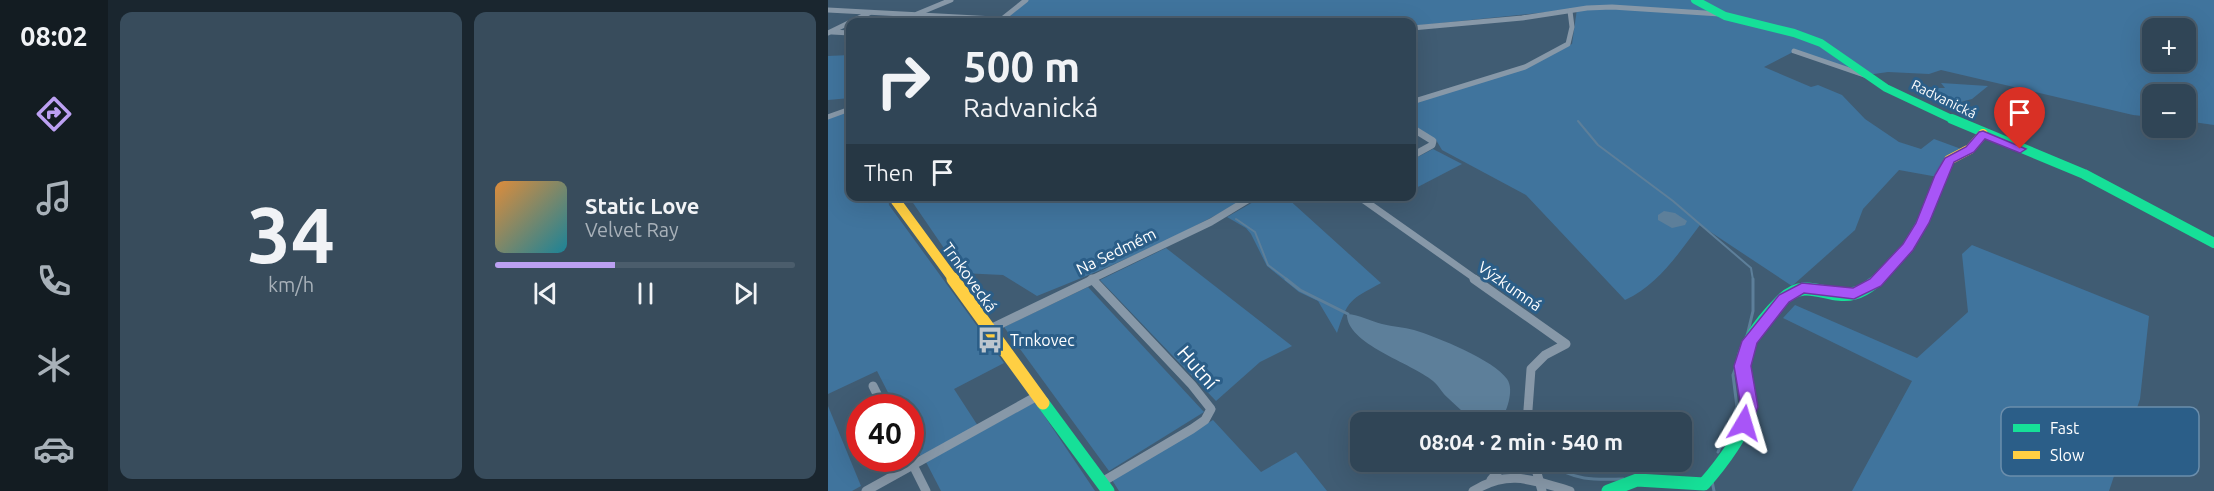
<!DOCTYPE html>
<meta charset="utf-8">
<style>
body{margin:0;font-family:Ubuntu,sans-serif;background:#384c5c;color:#f1f3f6;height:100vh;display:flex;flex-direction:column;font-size:22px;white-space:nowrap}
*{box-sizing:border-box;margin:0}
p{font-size:20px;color:#a8b1b9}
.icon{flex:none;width:33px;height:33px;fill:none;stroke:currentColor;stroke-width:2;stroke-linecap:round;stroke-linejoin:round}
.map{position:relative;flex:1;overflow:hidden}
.sheet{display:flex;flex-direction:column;gap:12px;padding:12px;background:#1a262f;width:720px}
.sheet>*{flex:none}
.top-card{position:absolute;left:18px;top:18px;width:570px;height:183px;border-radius:12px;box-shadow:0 6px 24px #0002,0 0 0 2px #4b5d6c;background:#304556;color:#f1f3f6;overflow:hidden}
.tools{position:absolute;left:1314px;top:18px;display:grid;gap:12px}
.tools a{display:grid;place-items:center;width:54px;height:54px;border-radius:12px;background:#304556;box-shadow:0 6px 24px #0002,0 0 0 2px #4b5d6c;font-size:30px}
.speed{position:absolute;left:18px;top:394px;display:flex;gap:12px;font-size:30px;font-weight:700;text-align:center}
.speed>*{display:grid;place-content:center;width:78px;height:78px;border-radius:50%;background:#304556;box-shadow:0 6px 24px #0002,0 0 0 2px #4b5d6c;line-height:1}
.speed .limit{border:9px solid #d22;background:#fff;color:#111}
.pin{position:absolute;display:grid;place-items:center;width:51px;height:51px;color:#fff;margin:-62px -26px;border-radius:50% 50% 50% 0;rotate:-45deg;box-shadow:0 0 6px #0007}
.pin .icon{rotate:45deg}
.me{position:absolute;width:66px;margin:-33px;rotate:7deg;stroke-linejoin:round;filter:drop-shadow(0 0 4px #0008)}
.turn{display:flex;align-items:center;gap:21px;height:126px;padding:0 18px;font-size:27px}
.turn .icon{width:78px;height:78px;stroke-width:2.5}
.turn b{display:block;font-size:42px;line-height:51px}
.then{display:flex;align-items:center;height:57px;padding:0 18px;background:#0003;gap:12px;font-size:22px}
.sheet .widget{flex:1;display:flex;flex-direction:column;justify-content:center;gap:9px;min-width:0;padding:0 21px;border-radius:12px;background:#384c5c}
.sheet .dial{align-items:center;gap:0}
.dial b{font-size:78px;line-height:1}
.song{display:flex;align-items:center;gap:18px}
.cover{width:72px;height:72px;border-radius:9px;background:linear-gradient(135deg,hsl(30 70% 55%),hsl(190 70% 35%))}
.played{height:6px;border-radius:3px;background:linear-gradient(90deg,#bca0f2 40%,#4b5d6c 40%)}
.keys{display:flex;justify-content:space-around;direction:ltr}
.sheet .tiles{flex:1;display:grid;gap:12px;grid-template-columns:repeat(2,1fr)}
.trip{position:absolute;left:522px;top:412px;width:342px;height:60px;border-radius:12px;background:#304556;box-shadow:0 6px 24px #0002,0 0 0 2px #4b5d6c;font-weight:700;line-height:60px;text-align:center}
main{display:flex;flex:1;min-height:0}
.tabs{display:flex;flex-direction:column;width:108px;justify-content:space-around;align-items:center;background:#131c22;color:#a8b1b9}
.tabs .icon{width:42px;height:42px}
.tabs .selected{color:#bca0f2}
.tabs b{font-size:27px;color:#f1f3f6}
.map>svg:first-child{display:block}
</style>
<main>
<nav class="tabs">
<b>08:02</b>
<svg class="icon selected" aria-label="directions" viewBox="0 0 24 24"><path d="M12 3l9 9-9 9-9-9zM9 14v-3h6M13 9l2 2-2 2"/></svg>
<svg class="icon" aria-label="music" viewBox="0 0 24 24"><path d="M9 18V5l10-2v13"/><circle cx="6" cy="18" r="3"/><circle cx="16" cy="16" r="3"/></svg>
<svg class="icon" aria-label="phone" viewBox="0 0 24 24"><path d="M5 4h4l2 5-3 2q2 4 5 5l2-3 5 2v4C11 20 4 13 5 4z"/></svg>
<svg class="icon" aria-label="climate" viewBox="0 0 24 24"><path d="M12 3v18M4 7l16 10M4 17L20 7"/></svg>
<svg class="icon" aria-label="car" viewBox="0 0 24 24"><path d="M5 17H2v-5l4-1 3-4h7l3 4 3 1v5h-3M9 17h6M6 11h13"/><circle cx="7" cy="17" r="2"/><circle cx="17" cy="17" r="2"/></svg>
</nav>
<section class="sheet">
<div class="tiles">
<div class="widget dial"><b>34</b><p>km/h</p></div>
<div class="widget">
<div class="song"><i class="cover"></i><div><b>Static Love</b><p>Velvet Ray</p></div></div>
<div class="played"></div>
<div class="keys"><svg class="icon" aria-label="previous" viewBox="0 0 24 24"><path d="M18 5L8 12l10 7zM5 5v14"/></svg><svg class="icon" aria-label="pause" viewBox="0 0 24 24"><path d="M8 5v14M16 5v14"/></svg><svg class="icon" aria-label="next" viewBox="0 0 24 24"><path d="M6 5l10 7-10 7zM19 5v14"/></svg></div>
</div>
</div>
</section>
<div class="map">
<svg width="1386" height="491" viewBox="0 0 1386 491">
<rect width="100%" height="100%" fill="#405c73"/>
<g fill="#40749d" fill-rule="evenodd">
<path d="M200 0H1386V125L1358 121V94H1324V117L1305 115 1113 70 1101 74 1060 72 1032 76 967 51 936 67 983 87 990 85 1014 95 1037 119 1071 142 1093 149 1106 139 1136 150 1110 177 1071 170 1035 209 1027 230 964 286 872 225C850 254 830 285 797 300L698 195 614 150 608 140 584 124V106L591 101 698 68 744 44 749 9 584 26V22H241L177 18ZM1324 28H1358V62H1324Z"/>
<path d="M22 55V98L0 100V56Z"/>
<path d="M1113 83 1160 86 1144 99 1129 103 1101 88H1117Z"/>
<path d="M22 110V196L60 197 61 205 176 363 126 389 150 426 93 457 83 436 82 408H68L49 371 0 394V118Z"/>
<path d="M605 149 634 164 584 190V160Z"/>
<path d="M408 196 420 197C352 237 282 267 209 296L175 275 133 273 81 197Z"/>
<path d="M434 197H458L553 283C522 300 520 299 509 333L490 301 471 292 439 266 423 234 418 228 399 217Z"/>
<path d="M1144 245 1321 316 1312 399 1281 491H1024L1084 381 955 318 967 305 1089 358 1140 312 1134 254Z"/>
<path d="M338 248 464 346 432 362 388 401 272 280Z"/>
<path d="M260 287 376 412 281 471 176 327Z"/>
<path d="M207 402 267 491H113L98 462Z"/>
<path d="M0 406 33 486 24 491H0Z"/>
<path d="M385 420 433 472 468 452 499 491H291L284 480Z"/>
</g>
<g fill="#5d7f9a">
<path d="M836 211 847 213 859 221 857 225 844 228 830 220V215Z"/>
<path d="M519 314C532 315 542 321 554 324 565 327 576 327 586 330 609 337 666 360 679 379 687 390 678 413 672 423H648C639 415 629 407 620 398 614 393 611 386 605 381 584 363 518 344 519 314Z"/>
</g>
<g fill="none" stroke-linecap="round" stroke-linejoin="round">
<g stroke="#5d7f9a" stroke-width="2">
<path d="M750 121 770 145 845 201 923 268 925 280"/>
<path d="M408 219 427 232 440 265 460 280"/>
</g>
<g stroke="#5d7f9a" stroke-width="3">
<path d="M458 279 472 290 520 314"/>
<path d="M919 336 925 311V279"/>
<path d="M674 417 682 423"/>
<path d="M890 452 909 407 905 375 909 364"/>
<path d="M722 462C743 481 768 480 795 479"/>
<path d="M884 481 886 491"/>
</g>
<g stroke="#8798a8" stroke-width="5">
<path d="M0 10 221 22"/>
<path d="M89 14 123 0"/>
<path d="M173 20 198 0"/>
<path d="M584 28 694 18 759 8 784 7 892 14"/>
<path d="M4 32 22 33"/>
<path d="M0 33 41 13"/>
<path d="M966 51 1039 76"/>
<path d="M584 104 590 100 697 67 740 44 744 27 742 11"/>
<path d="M0 117 22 109"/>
</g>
<g stroke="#8798a8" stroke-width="7">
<path d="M584 128 605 141 604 145 584 156"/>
<path d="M530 196 649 280"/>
<path d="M262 280 383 222 426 196"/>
</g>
<g stroke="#8798a8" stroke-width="9">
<path d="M264 279 364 385 383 409 377 420 364 429 274 482"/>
<path d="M646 279 738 344 717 355 703 369 699 423"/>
<path d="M162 329 266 279"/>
<path d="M45 386 56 408"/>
<path d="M82 459 98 491"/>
<path d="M706 462 714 491"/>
<path d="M663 480 678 462"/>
<path d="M38 491 211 395"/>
<path d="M645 491C681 469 704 480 742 491"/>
</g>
<path stroke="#16e098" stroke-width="8" d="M867 0 897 16 966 33 993 43 1058 88 1128 121"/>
<g stroke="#16e098" stroke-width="10">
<path d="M1124 119 1256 174 1386 243"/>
<path d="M1049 280 1079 247 1099 213"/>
</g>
<g stroke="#16e098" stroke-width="13">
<path d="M215 403 280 491"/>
<path d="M780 491 809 480 876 484C891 467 921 429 922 406 923 394 915 382 914 370 912 345 937 317 954 300 980 275 1000 301 1027 293 1036 291 1044 284 1051 279"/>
</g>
<g stroke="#ffcf43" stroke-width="10">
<path d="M67 196 68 201 126 280"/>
<path d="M1099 213 1121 160 1142 149 1155 134"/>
</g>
<path stroke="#ffcf43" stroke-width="13" d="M125 279 215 403"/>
</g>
<path fill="#a855f7" stroke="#6d37a1" stroke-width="1.5" d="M1155 131 1198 149 1192 153 1157 139 1146 152 1126 162 1101 223 1085 250 1053 286 1026 299 976 293 961 302 929 343 923 366 930 407 922 428 916 430 910 428 907 423 913 407 906 366 914 341 951 295 974 283 1025 288 1042 279 1075 244 1088 223 1107 175 1117 158 1138 147 1151 132Z"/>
<defs>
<g id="bus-bare" transform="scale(2.07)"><path d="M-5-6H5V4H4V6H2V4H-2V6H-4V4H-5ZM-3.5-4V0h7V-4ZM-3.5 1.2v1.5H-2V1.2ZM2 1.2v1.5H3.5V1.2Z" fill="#bcc6ce" stroke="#2b5e88" stroke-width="2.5" paint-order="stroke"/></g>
</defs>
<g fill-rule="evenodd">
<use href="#bus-bare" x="162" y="340"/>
</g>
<g text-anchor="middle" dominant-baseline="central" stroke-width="6" stroke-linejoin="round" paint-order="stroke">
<g font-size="14" fill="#fff" stroke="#2b5e88">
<text transform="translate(1116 99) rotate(26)">Radvanická</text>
</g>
<g font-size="16" fill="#fff" stroke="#2b5e88">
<text transform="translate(288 251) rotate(-26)">Na Sedmém</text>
<text transform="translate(142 277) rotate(54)">Trnkovecká</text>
<text transform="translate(682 286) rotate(35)">Výzkumná</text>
</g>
<g font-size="16" fill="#fff" stroke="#2b5e88" text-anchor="start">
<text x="182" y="340">Trnkovec</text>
</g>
<g font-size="20" fill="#fff" stroke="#2b5e88">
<text transform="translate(370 367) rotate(49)">Hutní</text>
</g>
</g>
<rect x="1173" y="407" width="198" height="69" rx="9" fill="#2b5e88" stroke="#6b8eac" stroke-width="1.5"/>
<rect x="1185" y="424" width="27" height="8" fill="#16e098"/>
<rect x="1185" y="451" width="27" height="8" fill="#ffcf43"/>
<g font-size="16" fill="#fff">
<text x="1222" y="434">Fast</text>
<text x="1222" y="461">Slow</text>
</g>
</svg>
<div class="tools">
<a>+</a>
<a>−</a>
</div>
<div class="speed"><div class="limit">40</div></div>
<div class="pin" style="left:1192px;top:149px;background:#d93025"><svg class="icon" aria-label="arrive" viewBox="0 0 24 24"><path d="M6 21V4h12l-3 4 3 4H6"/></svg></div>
<svg class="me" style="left:916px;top:423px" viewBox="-20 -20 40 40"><path d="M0-17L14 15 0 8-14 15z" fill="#a855f7" stroke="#fff" stroke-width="4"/></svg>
<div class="trip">08:04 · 2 min · 540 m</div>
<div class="top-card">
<div class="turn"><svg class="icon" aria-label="right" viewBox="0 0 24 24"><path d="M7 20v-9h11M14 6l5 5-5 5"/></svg><div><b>500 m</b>Radvanická</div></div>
<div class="then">Then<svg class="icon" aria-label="arrive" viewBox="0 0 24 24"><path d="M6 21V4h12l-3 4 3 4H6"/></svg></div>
</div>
</div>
</main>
